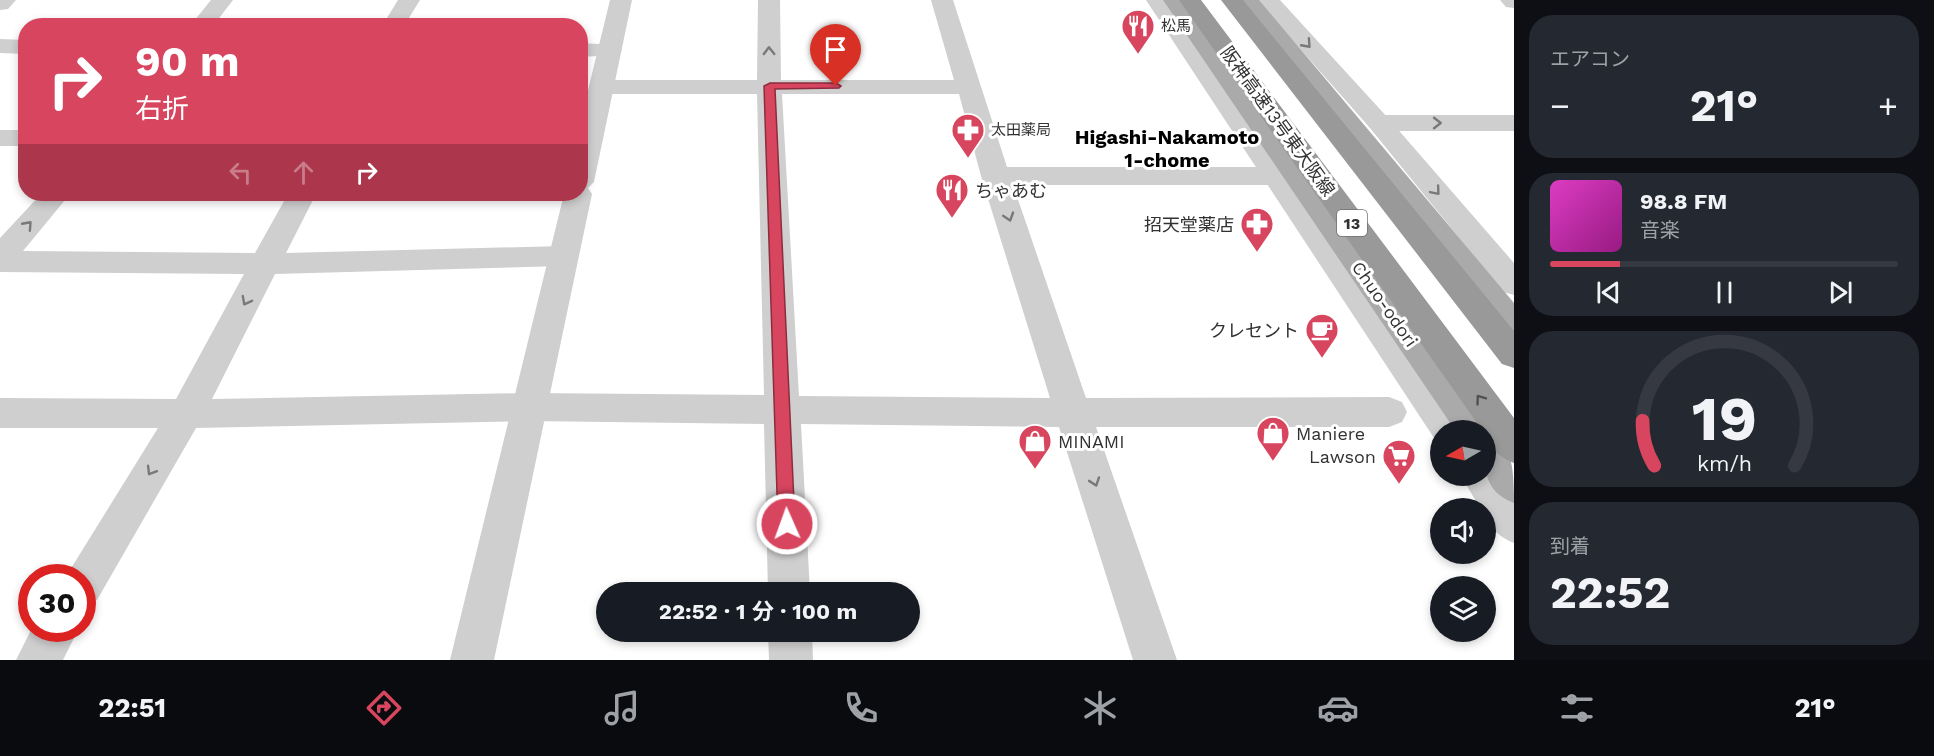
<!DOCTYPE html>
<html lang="ja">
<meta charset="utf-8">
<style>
body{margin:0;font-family:"Work Sans","Noto Sans JP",sans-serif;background:#242831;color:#f1f3f6;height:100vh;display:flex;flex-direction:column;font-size:22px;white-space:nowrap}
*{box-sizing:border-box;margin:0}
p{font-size:20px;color:#9ea1a6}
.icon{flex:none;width:33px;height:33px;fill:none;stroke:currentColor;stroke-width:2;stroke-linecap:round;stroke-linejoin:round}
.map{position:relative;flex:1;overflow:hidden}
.panel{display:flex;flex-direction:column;gap:15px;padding:15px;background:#0d0f14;width:420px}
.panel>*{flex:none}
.top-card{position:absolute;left:18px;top:18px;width:570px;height:183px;border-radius:24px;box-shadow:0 3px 9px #0003;background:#d8455f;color:#fff;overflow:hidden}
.needle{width:39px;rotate:261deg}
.tools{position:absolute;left:1430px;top:420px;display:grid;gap:12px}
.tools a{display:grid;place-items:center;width:66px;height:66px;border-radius:50%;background:#171b24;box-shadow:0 3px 9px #0003;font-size:30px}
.speed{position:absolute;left:18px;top:564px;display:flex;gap:12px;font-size:30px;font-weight:700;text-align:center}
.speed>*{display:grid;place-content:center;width:78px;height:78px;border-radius:50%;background:#171b24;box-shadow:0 3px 9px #0003;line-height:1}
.speed .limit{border:9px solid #d22;background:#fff;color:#111}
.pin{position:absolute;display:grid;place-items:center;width:51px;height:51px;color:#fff;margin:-62px -26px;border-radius:50% 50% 50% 0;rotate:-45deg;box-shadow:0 0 6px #0007}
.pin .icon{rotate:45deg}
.me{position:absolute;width:66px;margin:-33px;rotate:358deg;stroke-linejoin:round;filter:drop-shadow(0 0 4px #0008)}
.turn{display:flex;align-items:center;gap:21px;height:126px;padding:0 18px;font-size:27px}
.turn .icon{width:78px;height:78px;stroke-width:2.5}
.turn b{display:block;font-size:42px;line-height:51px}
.lanes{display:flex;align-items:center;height:57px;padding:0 18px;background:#0003;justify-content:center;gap:30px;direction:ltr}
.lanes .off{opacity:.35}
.big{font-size:45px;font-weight:700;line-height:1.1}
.panel .tile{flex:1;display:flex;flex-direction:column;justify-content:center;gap:9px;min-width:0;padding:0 21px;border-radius:24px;background:#242831}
.panel .dial{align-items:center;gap:0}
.dial svg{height:156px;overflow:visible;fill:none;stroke:#363941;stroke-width:7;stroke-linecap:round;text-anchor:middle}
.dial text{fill:#f1f3f6;stroke:none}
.song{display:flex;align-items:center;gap:18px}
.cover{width:72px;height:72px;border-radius:9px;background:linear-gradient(135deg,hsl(310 70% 55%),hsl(310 70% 35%))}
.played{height:6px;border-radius:3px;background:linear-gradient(90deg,#d8455f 20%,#363941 20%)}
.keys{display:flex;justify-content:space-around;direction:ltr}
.heat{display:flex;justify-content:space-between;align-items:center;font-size:33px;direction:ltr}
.trip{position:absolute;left:596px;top:582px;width:324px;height:60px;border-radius:30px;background:#171b24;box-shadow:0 3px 9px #0003;font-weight:700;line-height:60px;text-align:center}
.tabs{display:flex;height:96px;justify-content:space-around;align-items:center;background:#090b0e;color:#9ea1a6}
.tabs .icon{width:42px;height:42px}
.tabs .selected{color:#d8455f}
.tabs b{font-size:27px;color:#f1f3f6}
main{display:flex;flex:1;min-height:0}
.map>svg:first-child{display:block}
</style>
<main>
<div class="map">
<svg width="1514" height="660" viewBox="0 0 1514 660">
<rect width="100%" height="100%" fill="#fff"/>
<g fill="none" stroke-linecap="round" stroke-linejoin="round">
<g fill="#cfcfcf" fill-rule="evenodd">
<path d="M0 0H16L8 9 0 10Z"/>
<path d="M211 0H233L213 26H190Z"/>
<path d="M398 0H420L404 26H382Z"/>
<path d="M758 0H780L781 80H954L931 0H953L1007 167H1279L1289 170 1293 176 1289 182 1279 185H1013L1086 398 1389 397 1402 402 1407 412 1402 422 1389 427H1096L1177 660H1133L1059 427 801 424 810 592H768L764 424 529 421 196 428 97 600 82 606V578H65L158 428H0V398L176 399 244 274 0 272V238L41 194H70L23 251 255 253 288 194H316L286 253 563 246 574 249 578 256 574 263 563 266 275 274 212 399 529 393 764 395 757 94H604L595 92 592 87 595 82 604 80H757ZM782 94H959L981 176 1050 398 799 396Z"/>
<path d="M1500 0H1514V8L1506 7Z"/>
<path d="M0 39 26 40V54L0 53Z"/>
<path d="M580 43 618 45 622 50 618 55 580 57Z"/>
<path d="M1379 115H1514V131H1379L1370 128 1366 123 1370 118Z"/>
<rect x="0" y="130" width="26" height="16"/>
<path d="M32 628H79L63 660H16Z"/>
<path d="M768 632H812L813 660H769Z"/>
</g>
<g fill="#cfcfcf" fill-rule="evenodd">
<path d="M610 0H632L594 182 588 188 592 194 494 660H450L564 194H580V123Z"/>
<path d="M1146 0H1168L1462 419 1467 430H1440V442L1436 441Z"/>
<path d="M1257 0H1280L1388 118 1514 263V295L1503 292 1370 128Z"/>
<path d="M1485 461 1493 464 1514 493V543C1500 538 1485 525 1485 508H1480L1461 476H1485Z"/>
</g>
<g fill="#aaa" fill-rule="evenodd">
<path d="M1163 0H1185L1488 419 1492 432C1514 442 1514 480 1514 503 1479 490 1485 461 1485 430H1455Z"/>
<path d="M1237 0H1259L1514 303V337L1502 334Z"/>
</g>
<g fill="#999" fill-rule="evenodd">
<path d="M1179 0H1201L1514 418V463C1501 458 1485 446 1485 430H1482Z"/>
<path d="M1221 0H1243L1514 331V368L1502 364Z"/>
</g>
</g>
<defs><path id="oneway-chevron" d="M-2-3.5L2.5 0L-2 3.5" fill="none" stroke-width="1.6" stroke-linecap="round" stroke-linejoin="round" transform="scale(1.5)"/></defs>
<g stroke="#797979">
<use href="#oneway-chevron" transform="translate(1307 44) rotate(48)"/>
<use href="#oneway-chevron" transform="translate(769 51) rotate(-91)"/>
<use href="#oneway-chevron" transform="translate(1437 123)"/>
<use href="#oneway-chevron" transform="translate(1436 191) rotate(50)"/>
<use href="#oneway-chevron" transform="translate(1009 217) rotate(72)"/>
<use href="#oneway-chevron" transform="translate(28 225) rotate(-48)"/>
<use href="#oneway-chevron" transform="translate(246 301) rotate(118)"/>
<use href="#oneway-chevron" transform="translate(151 471) rotate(121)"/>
<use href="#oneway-chevron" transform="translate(1095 482) rotate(71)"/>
</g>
<use stroke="#515151" href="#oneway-chevron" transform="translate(1480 399) rotate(-126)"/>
<path fill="#d8455f" stroke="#8c2d3e" stroke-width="1.5" d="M836 83 841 86 839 88 775 89 795 524 792 529 787 531 781 529 778 524 764 86 770 83Z"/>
<defs>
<g id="restaurant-pin" transform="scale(1.725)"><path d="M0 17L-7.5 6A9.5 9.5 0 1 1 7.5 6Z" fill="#d8455f" stroke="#fff"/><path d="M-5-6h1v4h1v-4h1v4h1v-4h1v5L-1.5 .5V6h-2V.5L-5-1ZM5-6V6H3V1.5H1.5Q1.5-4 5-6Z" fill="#fff"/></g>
<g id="pharmacy-pin" transform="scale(1.725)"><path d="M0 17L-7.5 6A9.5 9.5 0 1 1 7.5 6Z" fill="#d8455f" stroke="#fff"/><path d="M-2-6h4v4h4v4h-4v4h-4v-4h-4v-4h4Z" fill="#fff"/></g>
<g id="cafe-pin" transform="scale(1.725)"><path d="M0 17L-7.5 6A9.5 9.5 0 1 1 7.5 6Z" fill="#d8455f" stroke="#fff"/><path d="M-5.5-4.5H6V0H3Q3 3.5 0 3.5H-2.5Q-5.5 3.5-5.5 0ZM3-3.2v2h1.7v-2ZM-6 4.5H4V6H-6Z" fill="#fff"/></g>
<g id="shop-pin" transform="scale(1.725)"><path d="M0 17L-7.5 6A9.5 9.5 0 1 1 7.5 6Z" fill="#d8455f" stroke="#fff"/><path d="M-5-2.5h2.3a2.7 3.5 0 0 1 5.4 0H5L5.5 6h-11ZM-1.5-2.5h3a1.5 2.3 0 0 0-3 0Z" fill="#fff"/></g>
<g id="supermarket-pin" transform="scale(1.725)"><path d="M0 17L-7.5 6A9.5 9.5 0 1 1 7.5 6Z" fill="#d8455f" stroke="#fff"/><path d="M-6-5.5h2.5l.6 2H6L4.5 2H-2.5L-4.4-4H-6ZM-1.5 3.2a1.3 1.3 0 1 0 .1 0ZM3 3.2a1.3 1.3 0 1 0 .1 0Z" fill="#fff"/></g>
</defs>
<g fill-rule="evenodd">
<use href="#restaurant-pin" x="1138" y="26"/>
<use href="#pharmacy-pin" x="968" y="130"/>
<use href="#restaurant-pin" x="952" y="190"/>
<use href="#pharmacy-pin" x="1257" y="224"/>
<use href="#cafe-pin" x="1322" y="330"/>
<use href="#shop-pin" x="1273" y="433"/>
<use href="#shop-pin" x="1035" y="441"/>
<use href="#supermarket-pin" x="1399" y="456"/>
</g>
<g text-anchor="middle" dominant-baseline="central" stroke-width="6" stroke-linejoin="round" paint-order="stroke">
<g font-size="15" fill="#323232" stroke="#fff" text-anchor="start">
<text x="1161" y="26">松馬</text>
<text x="991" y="130">太田薬局</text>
</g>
<rect fill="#fff" stroke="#707070" stroke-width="1.5" x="1337" y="210" width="30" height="26" rx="4.5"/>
<g font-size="16" font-weight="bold" fill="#323232">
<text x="1352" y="223">13</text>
</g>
<g font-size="18" fill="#323232" stroke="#fff">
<text transform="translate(1278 121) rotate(54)">阪神高速13号東大阪線</text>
<text transform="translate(1385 304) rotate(55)">Chuo-odori</text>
</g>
<g font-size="18" fill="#323232" stroke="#fff" text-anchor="start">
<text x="975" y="190">ちゃあむ</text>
<text x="1234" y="224" text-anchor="end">招天堂薬店</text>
<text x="1299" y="330" text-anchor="end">クレセント</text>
<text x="1296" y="433">Maniere</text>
<text x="1058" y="441">MINAMI</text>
<text x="1376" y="456" text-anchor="end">Lawson</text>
</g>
<g font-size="20" font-weight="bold" fill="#000" stroke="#fff">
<text x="1167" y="137">Higashi-Nakamoto<tspan x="1167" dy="23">1-chome</tspan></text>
</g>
</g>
</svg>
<div class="tools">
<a><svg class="needle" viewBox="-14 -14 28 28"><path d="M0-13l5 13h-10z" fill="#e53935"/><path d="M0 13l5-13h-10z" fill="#9ea1a6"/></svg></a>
<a><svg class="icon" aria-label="sound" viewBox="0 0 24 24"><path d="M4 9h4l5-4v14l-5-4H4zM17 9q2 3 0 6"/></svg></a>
<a><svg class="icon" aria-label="layers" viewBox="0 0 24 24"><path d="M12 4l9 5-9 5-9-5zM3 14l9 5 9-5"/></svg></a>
</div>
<div class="speed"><div class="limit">30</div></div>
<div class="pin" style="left:836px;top:86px;background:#d93025"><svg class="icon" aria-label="arrive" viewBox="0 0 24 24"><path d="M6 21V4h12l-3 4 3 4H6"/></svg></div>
<svg class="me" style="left:787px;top:524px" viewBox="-20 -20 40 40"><circle r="17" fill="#d8455f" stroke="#fff" stroke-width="3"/><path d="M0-11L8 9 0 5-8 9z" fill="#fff"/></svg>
<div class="trip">22:52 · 1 分 · 100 m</div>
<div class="top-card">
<div class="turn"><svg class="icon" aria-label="right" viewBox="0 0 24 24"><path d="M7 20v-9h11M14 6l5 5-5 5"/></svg><div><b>90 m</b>右折</div></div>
<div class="lanes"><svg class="icon off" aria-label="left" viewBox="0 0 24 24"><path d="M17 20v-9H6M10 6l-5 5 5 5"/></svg><svg class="icon off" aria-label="ahead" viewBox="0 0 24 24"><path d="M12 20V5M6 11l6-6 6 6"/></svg><svg class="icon" aria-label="right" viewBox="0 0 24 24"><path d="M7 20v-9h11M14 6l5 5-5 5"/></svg></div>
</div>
</div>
<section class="panel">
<div class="tile"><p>エアコン</p>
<div class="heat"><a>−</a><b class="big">21°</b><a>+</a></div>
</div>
<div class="tile">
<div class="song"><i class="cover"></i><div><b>98.8 FM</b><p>音楽</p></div></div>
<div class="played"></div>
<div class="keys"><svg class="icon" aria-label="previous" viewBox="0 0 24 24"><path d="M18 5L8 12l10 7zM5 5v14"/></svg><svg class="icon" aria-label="pause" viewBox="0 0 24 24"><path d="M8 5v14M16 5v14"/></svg><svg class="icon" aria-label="next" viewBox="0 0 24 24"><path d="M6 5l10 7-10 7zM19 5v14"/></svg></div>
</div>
<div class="tile dial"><svg viewBox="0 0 100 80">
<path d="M14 69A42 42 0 1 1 86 69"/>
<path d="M14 69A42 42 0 0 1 8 46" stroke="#d8455f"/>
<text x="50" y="56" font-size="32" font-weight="700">19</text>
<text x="50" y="72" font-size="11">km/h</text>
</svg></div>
<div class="tile"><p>到着</p><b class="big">22:52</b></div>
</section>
</main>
<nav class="tabs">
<b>22:51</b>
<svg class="icon selected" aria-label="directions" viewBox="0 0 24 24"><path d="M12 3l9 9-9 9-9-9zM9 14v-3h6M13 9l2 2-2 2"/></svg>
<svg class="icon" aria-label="music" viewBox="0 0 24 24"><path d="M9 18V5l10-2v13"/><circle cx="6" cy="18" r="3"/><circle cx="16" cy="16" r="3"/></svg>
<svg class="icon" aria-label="phone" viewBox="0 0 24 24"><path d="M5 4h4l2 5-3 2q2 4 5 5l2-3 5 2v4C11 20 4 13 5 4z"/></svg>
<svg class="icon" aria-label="climate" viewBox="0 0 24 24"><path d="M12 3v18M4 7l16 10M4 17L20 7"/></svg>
<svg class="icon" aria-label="car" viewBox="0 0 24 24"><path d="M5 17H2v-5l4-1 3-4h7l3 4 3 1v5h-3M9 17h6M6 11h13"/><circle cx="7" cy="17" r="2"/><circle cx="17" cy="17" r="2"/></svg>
<svg class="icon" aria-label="filters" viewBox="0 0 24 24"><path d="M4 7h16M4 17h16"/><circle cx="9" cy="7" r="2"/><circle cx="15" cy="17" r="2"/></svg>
<b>21°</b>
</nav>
